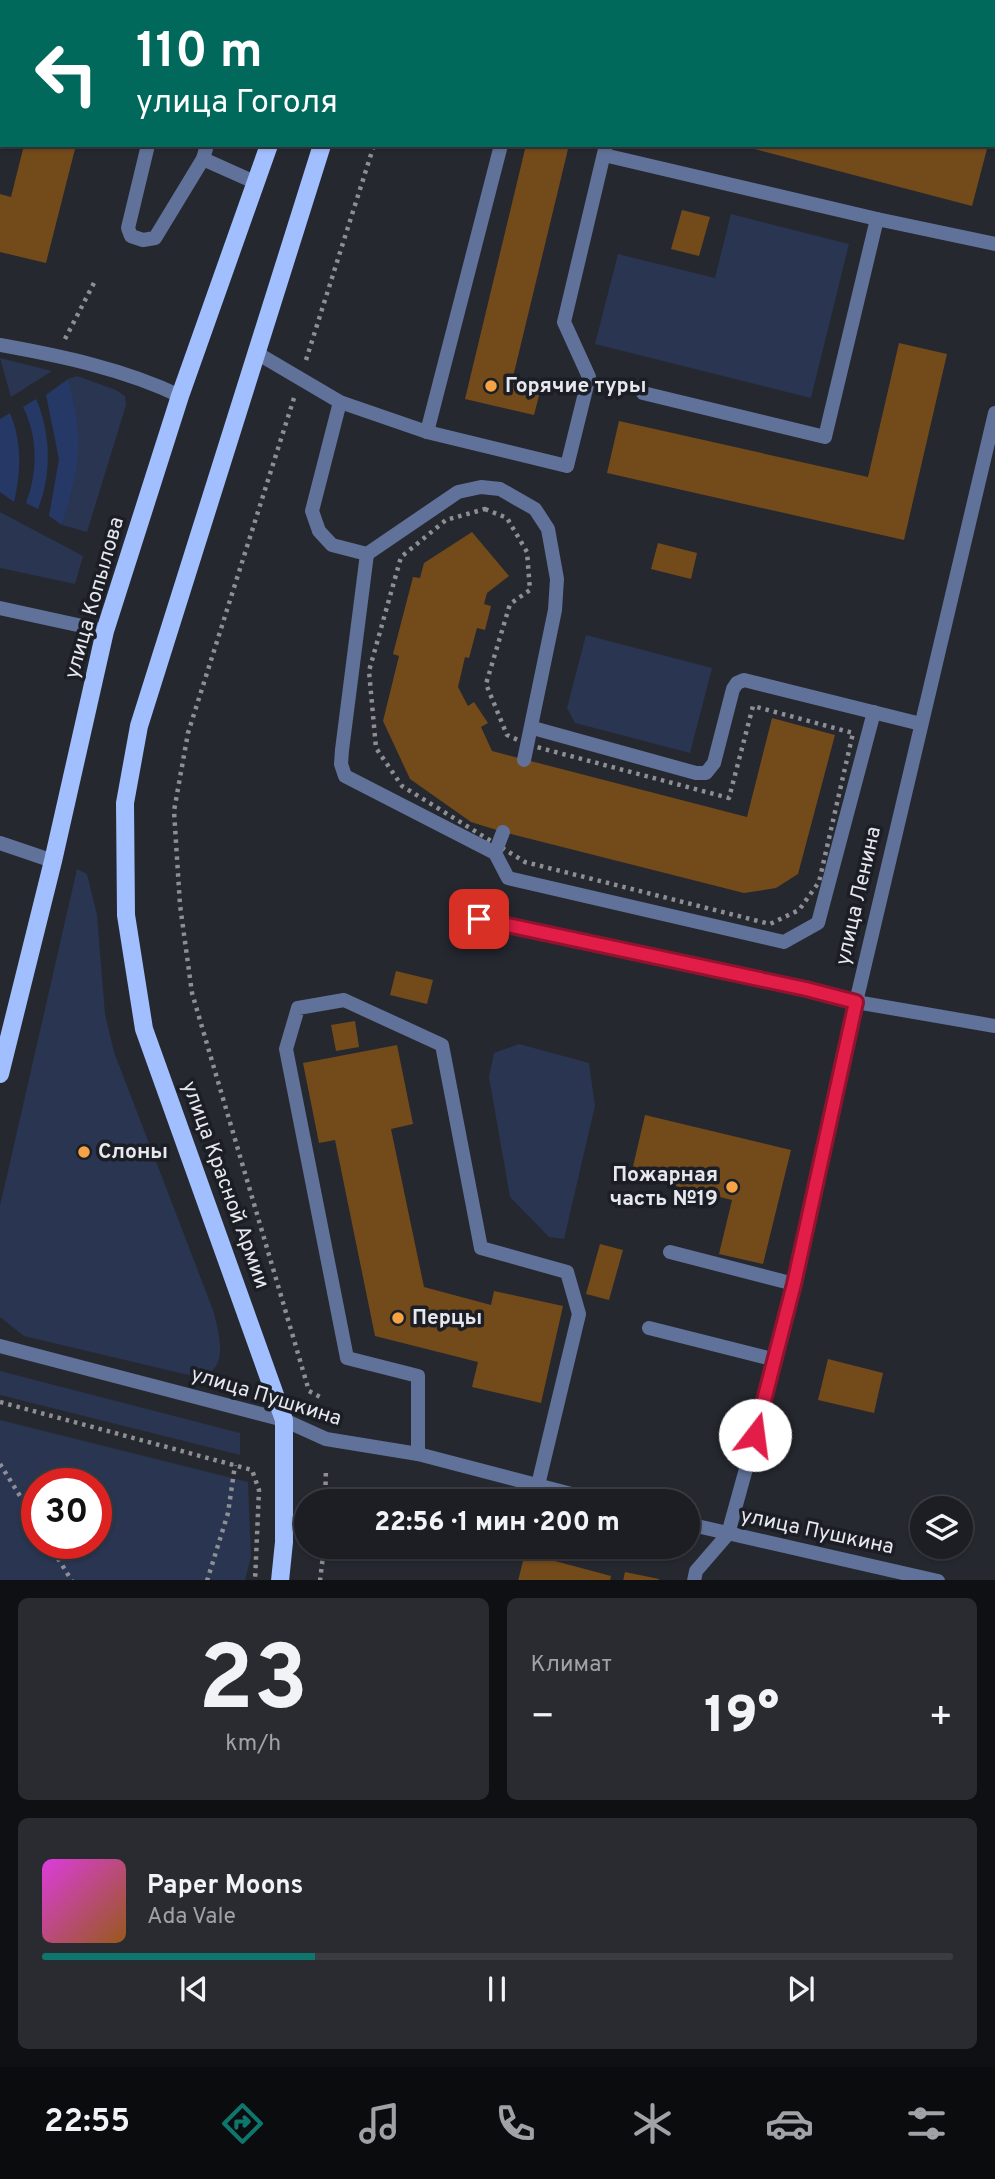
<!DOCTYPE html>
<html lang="ru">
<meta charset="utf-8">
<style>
body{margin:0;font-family:Overpass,sans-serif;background:#292b30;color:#f1f3f6;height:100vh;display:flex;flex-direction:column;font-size:26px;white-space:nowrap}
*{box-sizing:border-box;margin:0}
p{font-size:23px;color:#a0a2a6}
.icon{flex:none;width:38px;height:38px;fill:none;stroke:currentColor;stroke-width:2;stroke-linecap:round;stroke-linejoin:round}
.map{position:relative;height:1580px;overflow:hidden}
.details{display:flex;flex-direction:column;gap:18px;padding:18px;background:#0f1013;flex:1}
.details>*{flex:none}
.guide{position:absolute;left:0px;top:0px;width:996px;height:147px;box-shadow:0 2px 5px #0004,0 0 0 2px #3a3c41;background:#00695c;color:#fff;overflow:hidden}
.tools{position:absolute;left:910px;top:1496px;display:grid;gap:14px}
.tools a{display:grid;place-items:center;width:63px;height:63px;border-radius:50%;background:#1c1e23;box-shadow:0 2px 5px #0004,0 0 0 2px #3a3c41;font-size:35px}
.speed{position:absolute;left:21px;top:1468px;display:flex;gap:14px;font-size:35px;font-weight:700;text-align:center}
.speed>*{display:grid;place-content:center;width:91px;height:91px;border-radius:50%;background:#1c1e23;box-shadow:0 2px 5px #0004,0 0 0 2px #3a3c41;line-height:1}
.speed .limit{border:10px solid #d22;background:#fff;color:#111}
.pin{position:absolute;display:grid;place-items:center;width:60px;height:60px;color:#fff;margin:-30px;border-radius:14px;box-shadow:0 4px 10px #0006}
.me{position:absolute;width:77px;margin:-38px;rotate:15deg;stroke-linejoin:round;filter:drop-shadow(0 0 5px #0008)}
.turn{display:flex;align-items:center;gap:24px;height:147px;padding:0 21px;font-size:32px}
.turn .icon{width:91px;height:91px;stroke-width:2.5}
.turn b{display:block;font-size:49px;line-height:60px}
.big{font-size:52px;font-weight:800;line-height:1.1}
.details .tile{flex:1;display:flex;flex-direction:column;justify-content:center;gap:10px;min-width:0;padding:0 24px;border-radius:10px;background:#292b30}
.details .dial{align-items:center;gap:0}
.dial b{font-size:91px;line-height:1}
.song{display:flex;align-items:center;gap:21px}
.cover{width:84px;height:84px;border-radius:10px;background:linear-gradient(135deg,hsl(300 70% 55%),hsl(30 70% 35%))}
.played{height:7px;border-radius:4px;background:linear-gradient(90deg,#0f766e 30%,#3a3c41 30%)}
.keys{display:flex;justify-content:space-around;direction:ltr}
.heat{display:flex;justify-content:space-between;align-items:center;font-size:38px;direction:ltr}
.details .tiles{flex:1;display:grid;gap:18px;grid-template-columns:1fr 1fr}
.tile:last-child{grid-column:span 2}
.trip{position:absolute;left:294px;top:1489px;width:406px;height:70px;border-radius:35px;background:#1c1e23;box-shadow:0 2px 5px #0004,0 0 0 2px #3a3c41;font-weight:800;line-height:70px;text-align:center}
.menu{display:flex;height:112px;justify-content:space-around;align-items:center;background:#0b0c0e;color:#a0a2a6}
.menu .icon{width:49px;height:49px}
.menu .active{color:#0f766e}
.menu b{font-size:32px;color:#f1f3f6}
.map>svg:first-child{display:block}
</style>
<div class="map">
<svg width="995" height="1581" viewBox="0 0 995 1581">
<rect width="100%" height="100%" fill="#25282f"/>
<g fill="#293551" fill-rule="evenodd">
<path d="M731 214 849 244 811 398 595 344 618 254 715 278Z"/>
<path d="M0 358 52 371 11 397Z"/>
<path d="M77 376 116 390 125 396 126 405 87 532 62 525C79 468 85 438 68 379Z"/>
<path d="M0 512 83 556 75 584 0 568Z"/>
<path d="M586 635 712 668 690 753 575 723 567 708Z"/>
<path d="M77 869 87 874 97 915 105 1014 114 1052 213 1310C221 1338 232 1384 184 1374L24 1336 0 1317V1206Z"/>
<path d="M519 1044 589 1063 595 1106 564 1239 549 1237 510 1197 489 1077 494 1053Z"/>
<path d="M0 1371 240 1433V1455L0 1395Z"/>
<path d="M0 1420 248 1482 251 1557 245 1580H0ZM37 1484H96V1544H37Z"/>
</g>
<g fill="#263866">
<path d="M68 379C85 438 80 467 62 525L49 516 59 459 46 395Z"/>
<path d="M36 399C51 434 52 474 38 509L26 503C38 473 38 436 23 407Z"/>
<path d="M10 413C22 442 21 471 14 502L0 492V419Z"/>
</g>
<g fill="#734a1a">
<path d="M24 145H76L46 263 0 252V194L11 197Z"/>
<path d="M526 145H569L513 377 542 384 534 415 465 399Z"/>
<path d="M739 145H988L972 206Z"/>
<path d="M682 210 710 217 699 256 671 249Z"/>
<path d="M899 343 947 354 904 540 607 473 619 421 868 477Z"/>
<path d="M472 532 509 576 487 593 484 604 491 606 485 630 477 628 469 658 465 657 458 687 468 706 474 702 488 723 481 727 492 751 747 817 772 718 835 735 798 874 776 888 744 893 503 832 471 822 410 779 383 721 399 656 393 654 413 577 420 578 424 563Z"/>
<path d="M658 543 697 553 691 579 651 569Z"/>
<path d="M396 971 433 980 427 1004 390 995Z"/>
<path d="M355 1021 359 1047 336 1051 331 1025Z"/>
<path d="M397 1045 413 1124 391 1129 424 1287 491 1305 494 1291 563 1306 541 1403 472 1387 478 1362 375 1336 335 1140 319 1143 303 1063Z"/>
<path d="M645 1115 791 1150 763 1264 719 1254 732 1200 631 1175Z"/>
<path d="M600 1244 623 1250 609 1300 586 1294Z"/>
<path d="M828 1359 883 1373 874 1413 818 1400Z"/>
<path d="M365 1547H408L405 1560 364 1551Z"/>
<path d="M525 1553 611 1576 610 1581H518Z"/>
<path d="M625 1572 659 1579V1581H623Z"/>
</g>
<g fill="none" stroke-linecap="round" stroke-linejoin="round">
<g stroke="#8d8f95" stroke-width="4.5" stroke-dasharray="3.5 5" stroke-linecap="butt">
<path d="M419 2V0"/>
<path d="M65 339 95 281"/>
<path d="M306 360 374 145"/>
<path d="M294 398 188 733 174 811 180 905 192 993 309 1391 324 1399"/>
<path d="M485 509 507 518 527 552 530 590 510 604 486 684 507 735 529 745 729 798 753 706 853 733 819 882 799 910 770 924 525 862 402 786 376 748 369 671 401 557 446 520Z"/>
<path d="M0 1402 252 1470 259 1490 255 1581"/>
<path d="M0 1464 37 1523"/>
<path d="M325 1502 326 1469"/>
<path d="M49 1544 72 1581"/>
<path d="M207 1581 228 1513 235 1465"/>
<path d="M320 1581 324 1547"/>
</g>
<g stroke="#61729a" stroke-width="14">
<path d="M734 0 735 2"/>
<path d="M24 2V0"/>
<path d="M181 2 182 0"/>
<path d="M249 2V0"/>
<path d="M537 2 538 0"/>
<path d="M641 2 642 0"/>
<path d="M934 2 935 0"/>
<path d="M0 96 2 89"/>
<path d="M148 145 128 228 131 236 143 240 155 238 203 159"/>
<path d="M207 145 203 159 257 183"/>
<path d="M604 155 877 219"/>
<path d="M0 345C61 356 124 369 180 396"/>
<path d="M255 352 340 402 427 432 567 466 589 377 564 322 606 145"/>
<path d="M643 393 825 437 877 219 995 244"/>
<path d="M340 402 312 511 319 531 332 545 367 554 342 750 341 764 345 776 495 853 508 878 784 942 818 923 874 712"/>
<path d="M427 432 501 145"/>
<path d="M367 554 458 492 481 487 500 489 535 509 548 529 557 579 555 610 524 760"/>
<path d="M0 608 105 631"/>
<path d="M533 728 696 773H706L714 763 733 689 737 683 744 680 921 724"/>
<path d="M0 843 53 861"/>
<path d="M495 853 503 832"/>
<path d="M670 1252 794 1284"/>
<path d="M649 1328 776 1360"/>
<path d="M418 1454V1376L347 1358 286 1049 298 1008 344 1000 442 1045 481 1248 567 1272 579 1314 538 1485"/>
</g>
<g stroke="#61729a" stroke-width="14">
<path d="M479 919 806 989 856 1002 995 1026"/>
<path d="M0 1346 284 1420 326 1439 418 1454 602 1502"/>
<path d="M688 1524 938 1581"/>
<path d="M694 1581 696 1571 728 1534 776 1360 856 1002 995 413"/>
</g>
<g stroke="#a1befe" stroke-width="18">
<path d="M316 2 317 0"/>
<path d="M369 2V0"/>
<path d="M0 1074 53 861 105 631 180 396 269 145"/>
<path d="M280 1581 284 1542V1420L144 1029 126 915 125 803 139 726 322 145"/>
</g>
</g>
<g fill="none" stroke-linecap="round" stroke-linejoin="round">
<g stroke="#92132f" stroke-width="18">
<path id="route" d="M479 919 806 989 856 1002 794 1284 755 1435"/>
</g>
<use href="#route" stroke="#e11d48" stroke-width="12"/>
</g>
<g fill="#f5a345" stroke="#1b1e25" stroke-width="2.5">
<circle cx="491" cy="386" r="7"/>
<circle cx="84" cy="1152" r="7"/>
<circle cx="732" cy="1187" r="7"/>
<circle cx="398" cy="1318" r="7"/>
</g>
<g text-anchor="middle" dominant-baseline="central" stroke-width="7" stroke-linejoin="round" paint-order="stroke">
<g font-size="21" font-weight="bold" fill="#e6e8ed" stroke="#1b1e25" text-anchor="start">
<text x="505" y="386">Горячие туры</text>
<text x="98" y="1152">Слоны</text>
<text x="718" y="1175" text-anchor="end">Пожарная<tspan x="718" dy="24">часть №19</tspan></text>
<text x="412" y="1318">Перцы</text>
</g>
<g font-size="21" fill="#e6e8ed" stroke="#1b1e25">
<text transform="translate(95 598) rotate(-74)">улица Копылова</text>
<text transform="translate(859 896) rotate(-77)">улица Ленина</text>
<text transform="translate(225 1185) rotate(70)">улица Красной Армии</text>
<text transform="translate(266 1397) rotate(17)">улица Пушкина</text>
<text transform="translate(817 1532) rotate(12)">улица Пушкина</text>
</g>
</g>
</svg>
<div class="tools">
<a><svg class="icon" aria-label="layers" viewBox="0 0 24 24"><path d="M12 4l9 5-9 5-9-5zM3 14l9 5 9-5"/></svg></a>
</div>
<div class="speed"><div class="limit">30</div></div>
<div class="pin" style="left:479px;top:919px;background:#d93025"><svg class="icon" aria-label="arrive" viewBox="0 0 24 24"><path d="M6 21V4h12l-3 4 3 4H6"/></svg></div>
<svg class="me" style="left:755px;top:1435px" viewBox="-20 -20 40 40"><circle r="19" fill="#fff"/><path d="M0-13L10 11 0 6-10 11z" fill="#e11d48"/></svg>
<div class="trip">22:56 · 1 мин · 200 m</div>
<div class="guide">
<div class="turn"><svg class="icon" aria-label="left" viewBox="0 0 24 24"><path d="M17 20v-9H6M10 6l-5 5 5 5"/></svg><div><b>110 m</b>улица Гоголя</div></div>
</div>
</div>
<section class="details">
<div class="tiles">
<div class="tile dial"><b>23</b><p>km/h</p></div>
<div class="tile"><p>Климат</p>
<div class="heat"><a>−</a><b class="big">19°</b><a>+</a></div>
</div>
<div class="tile">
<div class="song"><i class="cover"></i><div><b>Paper Moons</b><p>Ada Vale</p></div></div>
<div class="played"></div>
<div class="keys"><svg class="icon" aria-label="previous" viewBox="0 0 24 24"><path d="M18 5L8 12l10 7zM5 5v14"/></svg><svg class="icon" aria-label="pause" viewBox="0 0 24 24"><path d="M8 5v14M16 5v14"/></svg><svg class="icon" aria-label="next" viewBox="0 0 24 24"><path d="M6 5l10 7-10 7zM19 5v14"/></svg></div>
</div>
</div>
</section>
<nav class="menu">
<b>22:55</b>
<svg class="icon active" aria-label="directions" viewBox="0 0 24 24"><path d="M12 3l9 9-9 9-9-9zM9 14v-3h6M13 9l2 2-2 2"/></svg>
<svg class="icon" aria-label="music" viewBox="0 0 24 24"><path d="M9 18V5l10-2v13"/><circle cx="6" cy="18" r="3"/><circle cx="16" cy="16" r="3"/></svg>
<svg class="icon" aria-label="phone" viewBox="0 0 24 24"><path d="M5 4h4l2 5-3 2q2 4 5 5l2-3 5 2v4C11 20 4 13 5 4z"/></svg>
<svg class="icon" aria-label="climate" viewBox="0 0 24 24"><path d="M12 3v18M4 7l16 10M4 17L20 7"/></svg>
<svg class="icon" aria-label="car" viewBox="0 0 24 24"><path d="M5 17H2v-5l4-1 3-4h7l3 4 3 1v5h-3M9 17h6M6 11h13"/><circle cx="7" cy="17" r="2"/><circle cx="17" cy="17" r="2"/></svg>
<svg class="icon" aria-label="filters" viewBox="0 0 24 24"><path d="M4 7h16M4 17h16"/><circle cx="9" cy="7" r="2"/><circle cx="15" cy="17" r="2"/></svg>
</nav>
